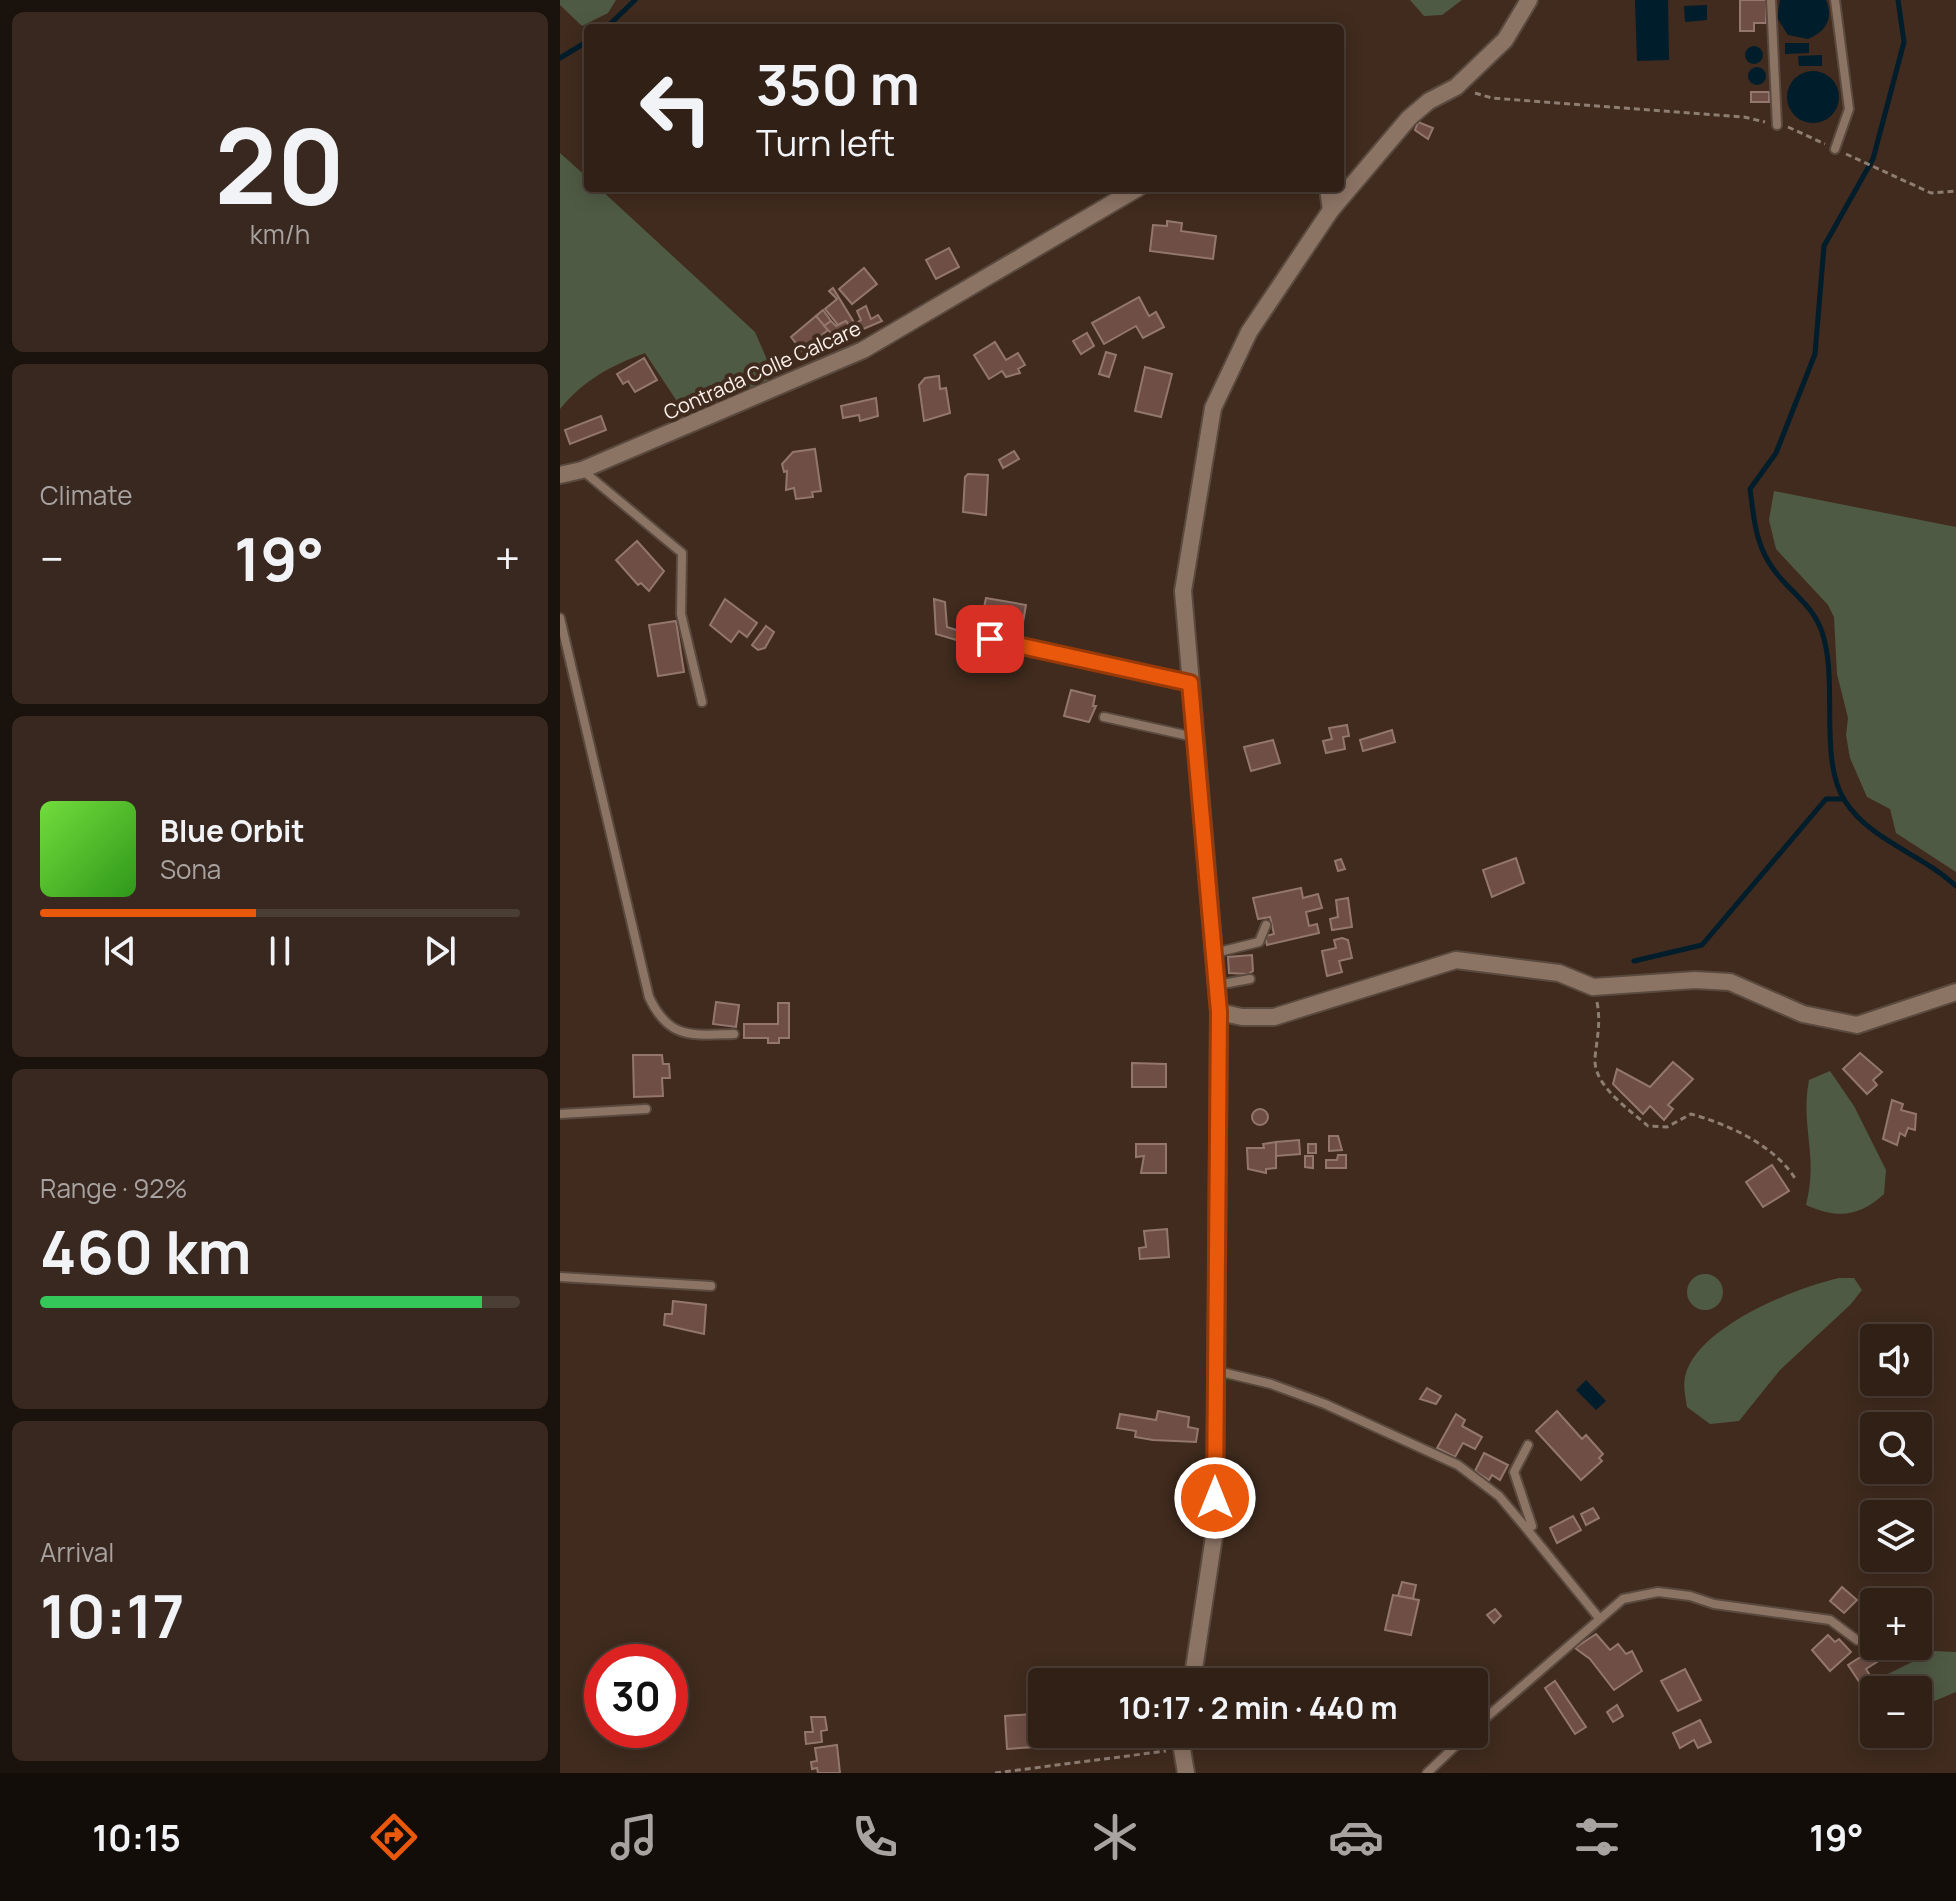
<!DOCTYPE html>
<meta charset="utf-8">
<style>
body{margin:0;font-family:Manrope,sans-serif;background:#38281f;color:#f1f3f6;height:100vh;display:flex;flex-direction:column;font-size:30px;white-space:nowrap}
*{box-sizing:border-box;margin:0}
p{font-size:26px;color:#a8a3a1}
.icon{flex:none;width:44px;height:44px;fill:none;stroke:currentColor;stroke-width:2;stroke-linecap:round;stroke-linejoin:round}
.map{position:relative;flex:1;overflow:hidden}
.panel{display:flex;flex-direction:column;gap:12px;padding:12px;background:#1a120c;width:560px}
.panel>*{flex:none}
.banner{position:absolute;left:24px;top:24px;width:760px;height:168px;border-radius:8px;box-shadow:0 4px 20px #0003,0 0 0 2px #4b3e35;background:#302016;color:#f1f3f6;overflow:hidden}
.tools{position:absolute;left:1300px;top:1324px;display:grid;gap:16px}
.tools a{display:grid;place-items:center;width:72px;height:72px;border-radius:8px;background:#302016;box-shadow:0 4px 20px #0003,0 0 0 2px #4b3e35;font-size:40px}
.speed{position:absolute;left:24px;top:1644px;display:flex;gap:16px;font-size:40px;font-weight:700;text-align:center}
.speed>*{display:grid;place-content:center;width:104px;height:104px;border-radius:50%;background:#302016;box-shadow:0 4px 20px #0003,0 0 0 2px #4b3e35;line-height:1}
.speed .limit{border:12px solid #d22;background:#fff;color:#111}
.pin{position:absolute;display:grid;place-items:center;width:68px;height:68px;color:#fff;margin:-34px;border-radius:16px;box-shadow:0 4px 12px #0006}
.me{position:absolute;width:88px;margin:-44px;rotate:0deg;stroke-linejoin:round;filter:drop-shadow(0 0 6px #0008)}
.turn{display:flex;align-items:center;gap:28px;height:168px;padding:0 40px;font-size:36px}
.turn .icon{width:104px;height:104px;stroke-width:2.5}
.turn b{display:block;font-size:56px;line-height:68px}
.big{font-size:60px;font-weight:700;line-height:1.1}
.panel .card{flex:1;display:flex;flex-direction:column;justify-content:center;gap:12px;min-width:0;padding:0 28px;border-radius:12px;background:#38281f}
.panel .dial{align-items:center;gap:0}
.dial b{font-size:104px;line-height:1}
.song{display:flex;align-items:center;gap:24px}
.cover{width:96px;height:96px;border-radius:12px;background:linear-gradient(135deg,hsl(100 70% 55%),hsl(110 70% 35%))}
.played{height:8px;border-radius:4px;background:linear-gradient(90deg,#ea580c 45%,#4b3e35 45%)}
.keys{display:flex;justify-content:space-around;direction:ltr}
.heat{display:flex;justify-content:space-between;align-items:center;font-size:44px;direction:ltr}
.charge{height:12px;border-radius:6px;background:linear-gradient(90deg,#34c759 92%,#4b3e35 0)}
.trip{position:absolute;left:468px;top:1668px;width:460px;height:80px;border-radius:8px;background:#302016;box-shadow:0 4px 20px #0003,0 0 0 2px #4b3e35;font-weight:700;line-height:80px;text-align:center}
.tabs{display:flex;height:128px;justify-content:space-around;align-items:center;background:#130d09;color:#a8a3a1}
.tabs .icon{width:56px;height:56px}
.tabs .on{color:#ea580c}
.tabs b{font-size:36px;color:#f1f3f6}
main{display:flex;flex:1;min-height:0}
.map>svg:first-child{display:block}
</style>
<main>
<section class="panel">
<div class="card dial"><b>20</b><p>km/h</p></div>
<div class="card"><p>Climate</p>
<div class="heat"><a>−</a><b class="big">19°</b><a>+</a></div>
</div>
<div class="card">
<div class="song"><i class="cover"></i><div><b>Blue Orbit</b><p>Sona</p></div></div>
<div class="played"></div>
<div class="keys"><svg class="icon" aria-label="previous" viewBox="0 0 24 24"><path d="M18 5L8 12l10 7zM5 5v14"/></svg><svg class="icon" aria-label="pause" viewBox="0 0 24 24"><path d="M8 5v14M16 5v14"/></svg><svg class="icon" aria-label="next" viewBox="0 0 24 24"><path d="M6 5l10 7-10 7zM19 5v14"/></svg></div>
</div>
<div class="card"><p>Range · 92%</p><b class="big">460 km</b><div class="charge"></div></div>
<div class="card"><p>Arrival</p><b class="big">10:17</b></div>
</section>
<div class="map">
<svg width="1396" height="1773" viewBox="0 0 1396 1773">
<rect width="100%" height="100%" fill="#402b1e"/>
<g fill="#4f5a44">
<path d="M0 0H56L48 13 22 26 0 5Z"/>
<path d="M850 0H902L882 15 864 16Z"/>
<path d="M0 153 28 178V188H39L195 332 216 380 130 421 85 353C50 366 24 380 0 409Z"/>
<path d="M1214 491 1396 527V872L1336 833 1330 809 1307 797 1290 758 1286 735 1288 718 1277 674 1274 617 1268 605 1216 549 1209 520Z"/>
<path d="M1270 1071 1294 1106 1326 1170 1324 1194C1299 1217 1277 1219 1246 1205 1259 1155 1240 1127 1249 1080Z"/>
<circle cx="1145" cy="1292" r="18"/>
<path d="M1279 1278H1294L1302 1290 1290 1305 1220 1370 1179 1421 1150 1424 1127 1407C1125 1394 1122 1383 1127 1370 1145 1324 1235 1288 1279 1278Z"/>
<path d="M1374 1651 1396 1652V1692L1358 1708V1690H1314V1702L1309 1700 1316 1680Z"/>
</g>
<g fill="#001d2b">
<path d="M1075 0H1108L1109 60 1077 61Z"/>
<path d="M1220 0H1266C1274 18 1266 32 1248 39L1228 35 1217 18Z"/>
<path d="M1147 5V20L1125 22 1124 6Z"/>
<path d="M1225 43H1249V53L1225 54Z"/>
<circle cx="1194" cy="55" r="9"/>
<path d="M1262 55V66H1239L1238 56Z"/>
<circle cx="1197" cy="76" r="9"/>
<circle cx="1253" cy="97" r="26"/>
<path d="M1026 1380 1046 1401 1036 1410 1016 1390Z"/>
</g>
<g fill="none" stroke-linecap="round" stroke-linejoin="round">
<g stroke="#001d2b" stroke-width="5">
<path d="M1338 0 1344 42 1313 159 1264 246 1255 354 1216 453 1190 489C1194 518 1195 545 1214 570 1230 592 1253 605 1262 632 1279 681 1258 760 1285 801 1311 841 1362 854 1396 886"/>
<path d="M46 28 75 0"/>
<path d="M0 58 28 41"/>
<path d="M1074 961 1142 945 1266 799H1283"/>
</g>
</g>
<g fill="#6e4e45" stroke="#93776e" stroke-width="2">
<path d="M1180 0H1206V23H1194V31H1180Z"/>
<rect x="1191" y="92" width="18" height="10"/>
<path d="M858 122 873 128 868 139 855 130Z"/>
<path d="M607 221 622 223 621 231 656 236 653 259 590 251 593 225 607 226Z"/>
<path d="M389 248 399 267 376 279 366 260Z"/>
<path d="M304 268 317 284 292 304 279 289Z"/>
<path d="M273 288 295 324 290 327 286 321 278 325 265 309 277 299 269 291Z"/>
<path d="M579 297 589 316 596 312 604 327 583 338 576 326 544 344 532 323Z"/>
<path d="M306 306 311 319 318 315 322 321 294 333 290 327 301 320 297 311Z"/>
<path d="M263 310 271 321 264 326 256 316Z"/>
<path d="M256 316 268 330 242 351 231 337Z"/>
<path d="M271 321 276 326 286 321 294 333 279 341 264 326Z"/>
<path d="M527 333 534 346 521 354 513 341Z"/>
<path d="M435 342 446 360 458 353 465 365 458 369 460 373 446 377 442 371 429 379 414 355Z"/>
<path d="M546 352 556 355 549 377 539 374Z"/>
<path d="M84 358 97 380 75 392 68 381 63 384 57 374Z"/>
<path d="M585 367 612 374 601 417 575 411Z"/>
<path d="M379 376 380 389 386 388 390 413 364 421 359 385 365 378Z"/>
<path d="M316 398 318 416 300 421 299 415 283 418 281 406Z"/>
<path d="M41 416 46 430 10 444 5 430Z"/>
<path d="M255 449 261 491 252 492 253 497 236 499 234 488 226 490 227 471 224 472 222 464 233 452Z"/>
<path d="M454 451 459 459 443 468 439 460Z"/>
<path d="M408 474 428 475 426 515 403 512 405 477Z"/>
<path d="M77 541 104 571 89 591 81 583 78 585 56 560Z"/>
<path d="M426 598 466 605 461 634 420 627Z"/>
<path d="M165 599 197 623 187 637 179 631 171 642 150 625Z"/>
<path d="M374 599 385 602 387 627 412 635 410 644 376 634Z"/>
<path d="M116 621 124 672 98 676 89 625Z"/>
<path d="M206 626 214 632 205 648 198 650 192 645Z"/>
<path d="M511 690 535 696 533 706H536L529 722 504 716Z"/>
<path d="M787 725 789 736 783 737 785 749 766 753 763 741 772 739 769 728Z"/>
<path d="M832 730 835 742 803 751 800 740Z"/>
<path d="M713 740 720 763 691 771 684 747Z"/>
<path d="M956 858 964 883 932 897 923 870Z"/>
<path d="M781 859 785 869 778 871 775 861Z"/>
<path d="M741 888 743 898 758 894 762 908 746 912 749 926 757 924 759 933 707 945 705 936 714 934 710 917 698 919 693 898Z"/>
<path d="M788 898 792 927 772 930 770 919 778 917 776 900Z"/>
<path d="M782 938 788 940 792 958 779 961 782 972 767 976 762 951 776 948 774 940Z"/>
<path d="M692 955 693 971 688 974 669 973 668 957Z"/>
<path d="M156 1002 179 1005 176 1027 153 1024Z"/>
<path d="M218 1003H229V1038H219V1043H208V1038H184V1024H218Z"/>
<path d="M1300 1053 1322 1072 1313 1080 1317 1085 1307 1094 1283 1069Z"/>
<path d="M73 1055H102L103 1064H109L110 1078H102L103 1096 74 1097Z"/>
<path d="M1113 1062 1133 1079 1108 1105 1113 1109 1104 1120 1090 1106 1083 1114 1053 1084 1057 1069 1090 1087Z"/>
<path d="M572 1063 606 1064V1087H572Z"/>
<path d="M1332 1100 1343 1104 1341 1110 1356 1114 1355 1130 1348 1128 1345 1136 1340 1133 1337 1145 1323 1139Z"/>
<circle cx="700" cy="1117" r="8"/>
<path d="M769 1136H778L782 1150 769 1151Z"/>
<path d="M739 1140 740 1154 716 1156V1142Z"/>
<path d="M716 1142V1168L706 1169V1173L688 1169 687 1148H704L703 1144Z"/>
<path d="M576 1144H606V1173H581L584 1156 576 1157Z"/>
<rect x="748" y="1144" width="8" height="9"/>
<path d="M778 1155H786V1168H766V1160H777Z"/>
<path d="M745 1156H753V1168L745 1167Z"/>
<path d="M1212 1165 1229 1191 1203 1207 1186 1182Z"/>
<path d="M607 1229 609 1257 580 1259 579 1248 586 1247 584 1231Z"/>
<path d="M113 1301 146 1305 144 1334 104 1325 105 1314H112Z"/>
<path d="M867 1388 881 1396 876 1404 860 1399Z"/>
<path d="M598 1411 629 1417 628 1427 638 1429 636 1442 593 1440 575 1437 576 1431 557 1428 560 1414 596 1420Z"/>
<path d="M997 1411 1022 1439 1026 1435 1043 1454 1039 1458 1042 1461 1021 1480 976 1431Z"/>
<path d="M896 1414 905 1420 902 1426 922 1437 915 1449 903 1443 895 1457 877 1448Z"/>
<path d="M924 1453 948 1465 940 1480 932 1475 929 1480 915 1471Z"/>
<path d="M1033 1508 1039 1518 1026 1525 1021 1514Z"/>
<path d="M1013 1516 1021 1530 997 1543 990 1528Z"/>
<path d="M842 1582 856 1585 853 1599 838 1596Z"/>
<path d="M1282 1587 1297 1600 1284 1613 1270 1601Z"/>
<path d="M833 1595 859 1600 851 1635 825 1630Z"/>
<path d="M1313 1597 1319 1602H1314V1617L1303 1607Z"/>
<path d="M935 1609 941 1616 934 1623 927 1615Z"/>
<path d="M1036 1634 1050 1650 1058 1644 1066 1654 1072 1651 1082 1671 1054 1690 1030 1659 1015 1648Z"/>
<path d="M1268 1635 1275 1642 1279 1639 1291 1652 1270 1671 1252 1650Z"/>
<path d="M1313 1649 1320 1660 1306 1669 1311 1677 1300 1683 1288 1665Z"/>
<path d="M1125 1669 1141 1700 1118 1711 1101 1681Z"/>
<path d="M995 1681 1026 1727 1015 1734 985 1688Z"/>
<path d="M1057 1705 1063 1716 1053 1722 1047 1712Z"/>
<path d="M472 1714 475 1747 447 1749 445 1716Z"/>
<path d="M251 1717H265L267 1730 261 1731 262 1742 246 1744 245 1732H253Z"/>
<path d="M1140 1720 1151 1742 1138 1748 1134 1740 1120 1748 1113 1733Z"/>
<path d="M277 1745 280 1773H258L257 1768 252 1769 251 1762 257 1761 255 1748Z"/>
</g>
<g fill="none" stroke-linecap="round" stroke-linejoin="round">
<g stroke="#5a493e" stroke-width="12">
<g id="lane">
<path d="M1211 0 1217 125"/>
<path d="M1275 0 1289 109 1275 149"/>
<path d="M22 470 122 553 121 614 142 702"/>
<path d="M0 618 89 997C109 1040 132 1035 174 1034"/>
<path d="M430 639 630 683"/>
<path d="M544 717 634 737"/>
<path d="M655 953 699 942 706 925"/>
<path d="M657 985 690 979"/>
<path d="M0 1114 86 1109"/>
<path d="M0 1277 151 1286"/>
<path d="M657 1371 711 1384 765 1404 898 1465 939 1496 966 1528 972 1526 954 1472 968 1445"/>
<path d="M966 1528 1039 1618"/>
<path d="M914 1728 1063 1599 1098 1592 1130 1596 1154 1604 1270 1620 1297 1640"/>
<path d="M867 1773 908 1734"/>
</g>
</g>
<g stroke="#5a493e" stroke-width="20">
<g id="street">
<path d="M768 188 771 210"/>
<path d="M0 475 22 470 303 350 578 188"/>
<path d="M659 1012 682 1017H714L896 960 999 973 1033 987 1135 980 1170 982 1243 1014 1297 1025 1396 992"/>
<path d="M632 1682 655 1530 659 1012 623 591 653 408 689 332 771 210 849 118 869 101 896 87 945 40 969 0"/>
<path d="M624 1734 622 1749 626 1773"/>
</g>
</g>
<g stroke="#8e7d73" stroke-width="3" stroke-dasharray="6 4" stroke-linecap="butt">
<path d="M915 93 932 98 1184 117 1205 122"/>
<path d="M1228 127 1265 144"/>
<path d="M1286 154 1371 193 1396 191"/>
<path d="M1037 1002C1041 1023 1037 1037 1035 1058 1033 1086 1070 1110 1088 1126L1107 1127 1131 1114C1168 1124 1216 1146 1236 1180"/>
<path d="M435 1773 606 1751"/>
</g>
<use href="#lane" stroke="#8c7465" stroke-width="8"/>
<use href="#street" stroke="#8c7465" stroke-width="16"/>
</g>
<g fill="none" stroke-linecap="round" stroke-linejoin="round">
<g stroke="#983908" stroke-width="20">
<path id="route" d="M430 639 630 683 659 1012 655 1498"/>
</g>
<use href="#route" stroke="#ea580c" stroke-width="14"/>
</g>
<g text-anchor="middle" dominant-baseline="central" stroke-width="8" stroke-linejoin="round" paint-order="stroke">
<g font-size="20" fill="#fef2ec" stroke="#402b1e">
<text transform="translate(202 370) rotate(-24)">Contrada Colle Calcare</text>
</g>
</g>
</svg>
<div class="tools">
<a><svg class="icon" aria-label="sound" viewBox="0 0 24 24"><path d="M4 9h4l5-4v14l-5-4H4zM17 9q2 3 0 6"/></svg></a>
<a><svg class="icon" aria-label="search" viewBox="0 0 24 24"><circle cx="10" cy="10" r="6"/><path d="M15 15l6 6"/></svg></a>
<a><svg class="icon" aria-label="layers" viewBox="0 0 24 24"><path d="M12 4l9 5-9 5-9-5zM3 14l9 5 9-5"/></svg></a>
<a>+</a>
<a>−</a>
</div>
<div class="speed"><div class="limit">30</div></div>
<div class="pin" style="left:430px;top:639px;background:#d93025"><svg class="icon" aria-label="arrive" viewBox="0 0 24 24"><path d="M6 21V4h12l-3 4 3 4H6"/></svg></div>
<svg class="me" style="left:655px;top:1498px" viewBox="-20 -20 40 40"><circle r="17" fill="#ea580c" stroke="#fff" stroke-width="3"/><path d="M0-11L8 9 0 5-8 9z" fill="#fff"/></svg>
<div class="trip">10:17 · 2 min · 440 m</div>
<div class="banner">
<div class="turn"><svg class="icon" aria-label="left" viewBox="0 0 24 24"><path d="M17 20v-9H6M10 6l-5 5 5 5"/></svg><div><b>350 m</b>Turn left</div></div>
</div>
</div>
</main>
<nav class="tabs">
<b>10:15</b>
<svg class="icon on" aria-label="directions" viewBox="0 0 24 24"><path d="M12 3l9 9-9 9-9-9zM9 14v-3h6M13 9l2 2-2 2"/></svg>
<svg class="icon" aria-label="music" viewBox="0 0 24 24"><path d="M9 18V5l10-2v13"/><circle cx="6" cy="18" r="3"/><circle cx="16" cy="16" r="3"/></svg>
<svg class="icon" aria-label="phone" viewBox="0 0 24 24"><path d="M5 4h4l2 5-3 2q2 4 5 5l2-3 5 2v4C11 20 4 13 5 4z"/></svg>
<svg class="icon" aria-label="climate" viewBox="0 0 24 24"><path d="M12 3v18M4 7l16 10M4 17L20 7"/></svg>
<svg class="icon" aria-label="car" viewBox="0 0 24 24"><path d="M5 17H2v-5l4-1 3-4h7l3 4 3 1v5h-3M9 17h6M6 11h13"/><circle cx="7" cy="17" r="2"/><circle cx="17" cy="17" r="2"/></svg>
<svg class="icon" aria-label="filters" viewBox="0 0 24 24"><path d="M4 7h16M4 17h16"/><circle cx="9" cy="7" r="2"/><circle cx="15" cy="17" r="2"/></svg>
<b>19°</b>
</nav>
